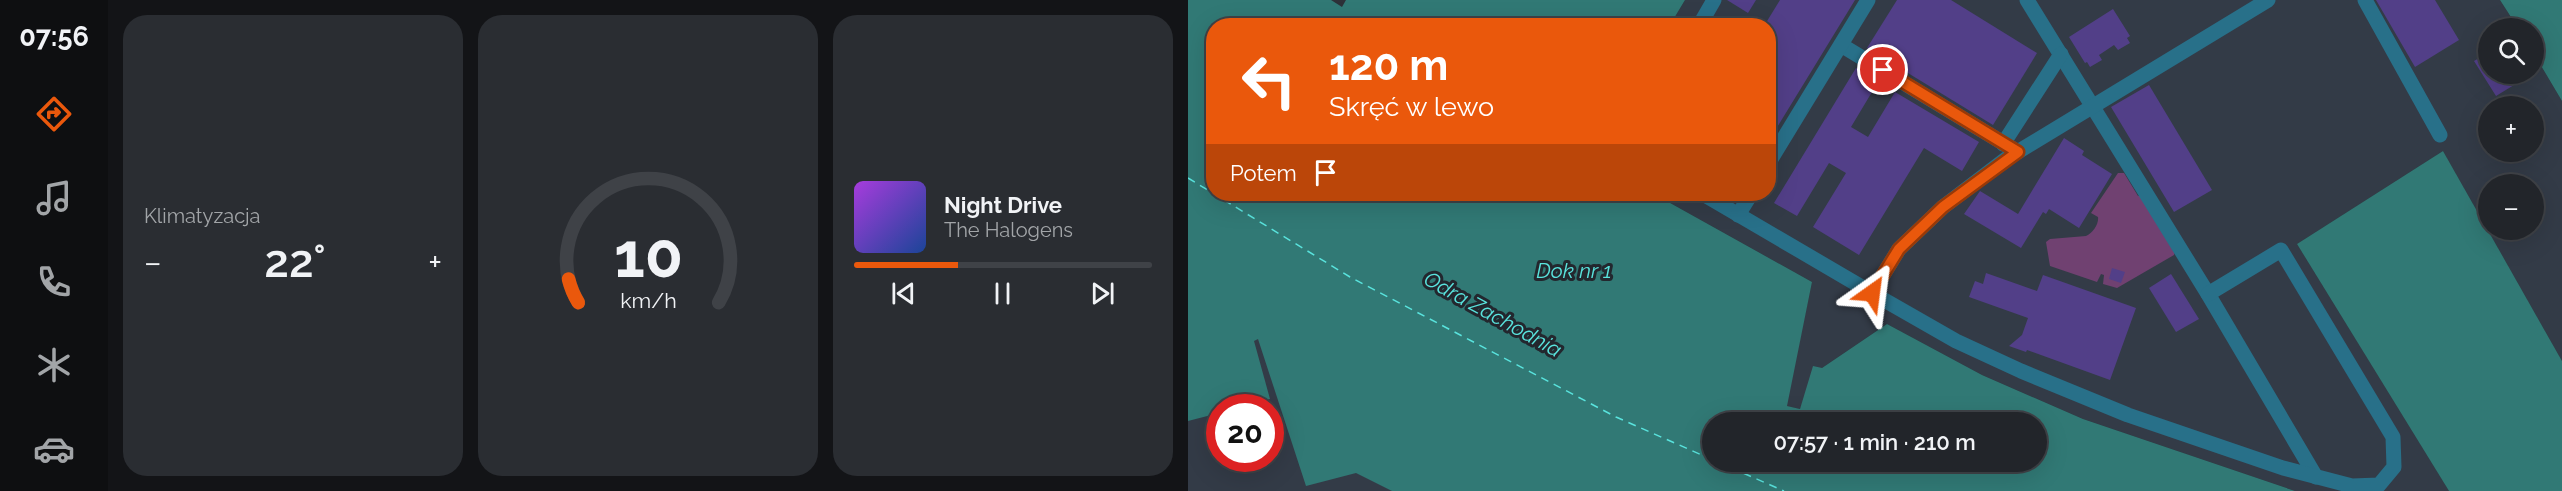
<!DOCTYPE html>
<html lang="pl">
<meta charset="utf-8">
<style>
body{margin:0;font-family:Raleway,sans-serif;background:#2a2d32;color:#f1f3f6;height:100vh;display:flex;flex-direction:column;font-size:22px;white-space:nowrap}
*{box-sizing:border-box;margin:0}
p{font-size:20px;color:#a2a5a8}
.icon{flex:none;width:33px;height:33px;fill:none;stroke:currentColor;stroke-width:2;stroke-linecap:round;stroke-linejoin:round}
.map{position:relative;flex:1;overflow:hidden}
.drawer{display:flex;flex-direction:column;gap:15px;padding:15px;background:#131417;width:1080px}
.drawer>*{flex:none}
.top-card{position:absolute;left:18px;top:18px;width:570px;height:183px;border-radius:24px;box-shadow:0 6px 24px #0002,0 0 0 2px #3f4247;background:#ea580c;color:#fff;overflow:hidden}
.tools{position:absolute;left:1290px;top:18px;display:grid;gap:12px}
.tools a{display:grid;place-items:center;width:66px;height:66px;border-radius:50%;background:#22252a;box-shadow:0 6px 24px #0002,0 0 0 2px #3f4247;font-size:30px}
.speed{position:absolute;left:18px;top:394px;display:flex;gap:12px;font-size:30px;font-weight:700;text-align:center}
.speed>*{display:grid;place-content:center;width:78px;height:78px;border-radius:50%;background:#22252a;box-shadow:0 6px 24px #0002,0 0 0 2px #3f4247;line-height:1}
.speed .limit{border:9px solid #d22;background:#fff;color:#111}
.pin{position:absolute;display:grid;place-items:center;width:51px;height:51px;color:#fff;margin:-26px;border:3px solid #fff;border-radius:50%;box-shadow:0 2px 6px #0007}
.me{position:absolute;width:66px;margin:-33px;rotate:31deg;stroke-linejoin:round;filter:drop-shadow(0 0 4px #0008)}
.turn{display:flex;align-items:center;gap:21px;height:126px;padding:0 24px;font-size:27px}
.turn .icon{width:78px;height:78px;stroke-width:2.5}
.turn b{display:block;font-size:42px;line-height:51px}
.then{display:flex;align-items:center;height:57px;padding:0 24px;background:#0003;gap:12px;font-size:22px}
.big{font-size:45px;font-weight:600;line-height:1.1}
.drawer .widget{flex:1;display:flex;flex-direction:column;justify-content:center;gap:9px;min-width:0;padding:0 21px;border-radius:24px;background:#2a2d32}
.drawer .dial{align-items:center;gap:0}
.dial svg{height:156px;overflow:visible;fill:none;stroke:#3f4247;stroke-width:7;stroke-linecap:round;text-anchor:middle}
.dial text{fill:#f1f3f6;stroke:none}
.song{display:flex;align-items:center;gap:18px}
.cover{width:72px;height:72px;border-radius:9px;background:linear-gradient(135deg,hsl(280 70% 55%),hsl(220 70% 35%))}
.played{height:6px;border-radius:3px;background:linear-gradient(90deg,#ea580c 35%,#3f4247 35%)}
.keys{display:flex;justify-content:space-around;direction:ltr}
.heat{display:flex;justify-content:space-between;align-items:center;font-size:33px;direction:ltr}
.drawer .tiles{flex:1;display:grid;gap:15px;grid-template-columns:repeat(3,1fr)}
.trip{position:absolute;left:514px;top:412px;width:345px;height:60px;border-radius:30px;background:#22252a;box-shadow:0 6px 24px #0002,0 0 0 2px #3f4247;font-weight:600;line-height:60px;text-align:center}
main{display:flex;flex:1;min-height:0}
.menu{display:flex;flex-direction:column;width:108px;justify-content:space-around;align-items:center;background:#0e0f11;color:#a2a5a8}
.menu .icon{width:42px;height:42px}
.menu .on{color:#ea580c}
.menu b{font-size:27px;color:#f1f3f6}
.map>svg:first-child{display:block}
</style>
<main>
<nav class="menu">
<b>07:56</b>
<svg class="icon on" aria-label="directions" viewBox="0 0 24 24"><path d="M12 3l9 9-9 9-9-9zM9 14v-3h6M13 9l2 2-2 2"/></svg>
<svg class="icon" aria-label="music" viewBox="0 0 24 24"><path d="M9 18V5l10-2v13"/><circle cx="6" cy="18" r="3"/><circle cx="16" cy="16" r="3"/></svg>
<svg class="icon" aria-label="phone" viewBox="0 0 24 24"><path d="M5 4h4l2 5-3 2q2 4 5 5l2-3 5 2v4C11 20 4 13 5 4z"/></svg>
<svg class="icon" aria-label="climate" viewBox="0 0 24 24"><path d="M12 3v18M4 7l16 10M4 17L20 7"/></svg>
<svg class="icon" aria-label="car" viewBox="0 0 24 24"><path d="M5 17H2v-5l4-1 3-4h7l3 4 3 1v5h-3M9 17h6M6 11h13"/><circle cx="7" cy="17" r="2"/><circle cx="17" cy="17" r="2"/></svg>
</nav>
<section class="drawer">
<div class="tiles">
<div class="widget"><p>Klimatyzacja</p>
<div class="heat"><a>−</a><b class="big">22°</b><a>+</a></div>
</div>
<div class="widget dial"><svg viewBox="0 0 100 80">
<path d="M14 69A42 42 0 1 1 86 69"/>
<path d="M14 69A42 42 0 0 1 9 57" stroke="#ea580c"/>
<text x="50" y="56" font-size="32" font-weight="700">10</text>
<text x="50" y="72" font-size="11">km/h</text>
</svg></div>
<div class="widget">
<div class="song"><i class="cover"></i><div><b>Night Drive</b><p>The Halogens</p></div></div>
<div class="played"></div>
<div class="keys"><svg class="icon" aria-label="previous" viewBox="0 0 24 24"><path d="M18 5L8 12l10 7zM5 5v14"/></svg><svg class="icon" aria-label="pause" viewBox="0 0 24 24"><path d="M8 5v14M16 5v14"/></svg><svg class="icon" aria-label="next" viewBox="0 0 24 24"><path d="M6 5l10 7-10 7zM19 5v14"/></svg></div>
</div>
</div>
</section>
<div class="map">
<svg width="1374" height="491" viewBox="0 0 1374 491">
<rect width="100%" height="100%" fill="#2d3138"/>
<g fill="#333b47" fill-rule="evenodd">
<path d="M497 0H1312L1330 28H1300V74H1346V54L1374 101V361L1255 151 1109 244 1261 491H1107L895 419 794 375 699 324 634 368 612 409 598 406 624 282 466 194H580V26L482 25ZM1300 106H1346V152H1300ZM1300 184H1346V230H1300Z"/>
<path d="M0 285 371 491H0ZM32 408H82V459H32Z"/>
</g>
<path fill="#704171" d="M930 173H936L950 196 954 195 987 251 986 255 929 288 915 284 916 275 913 274 909 282 862 266 858 242 862 239 898 236C905 233 911 224 910 217L903 213Z"/>
<g fill="#317975" fill-rule="evenodd">
<path d="M0 0H143L154 7 158 0H497L482 25 26 26V194H466L624 282 599 406 612 409 625 366 634 368 699 324 794 375 895 419 1107 491H204L168 473 118 486 70 339 66 341 82 399 48 408H32L31 413 0 421ZM525 423H849V462H525Z"/>
<path d="M1312 0H1374V101L1346 54V28H1330Z"/>
<path d="M1255 151 1374 361V491H1261L1109 244Z"/>
</g>
<g fill="none" stroke-linecap="round" stroke-linejoin="round">
<g stroke="#59e3dd" stroke-width="1.5" stroke-dasharray="8 6" stroke-linecap="butt">
<path d="M0 178 162 277 428 417 525 460"/>
<path d="M530 462 596 491"/>
</g>
</g>
<g fill="#523f88">
<path d="M539 0H568L560 13Z"/>
<path d="M592 0H667L580 142V26H576Z"/>
<path d="M709 0H763L849 53 805 125 679 48Z"/>
<path d="M1188 0H1247L1271 40 1227 67Z"/>
<path d="M925 9 942 36 939 38 942 43 930 50 926 45 911 55 914 60 902 67 899 62 897 63 881 37Z"/>
<path d="M1300 53V74H1318L1326 85 1308 96 1286 61Z"/>
<path d="M668 68 690 82 663 127 680 137 707 92 791 142 774 171 736 148 671 255 625 227 658 173 641 163 609 216 586 203Z"/>
<path d="M961 85 1024 190 986 212 923 107Z"/>
<path d="M876 138 896 151 894 155 924 174 891 228 861 209 858 214 855 212 833 248 776 214 792 191 830 214Z"/>
<path d="M924 268 937 272 933 283 921 279Z"/>
<path d="M798 273 849 291 855 275 948 308 922 380 839 350 838 352 821 346 834 335 840 318 781 297 787 281 795 284Z"/>
<path d="M983 274 1011 319 988 332 961 288Z"/>
</g>
<g fill="none" stroke-linecap="round" stroke-linejoin="round">
<g stroke="#287089" stroke-width="15">
<path d="M839 0 1020 294 1128 477"/>
<path d="M1177 0 1252 135"/>
<path d="M511 26 526 0"/>
<path d="M653 45 830 152"/>
<path d="M815 144 873 54"/>
<path d="M580 164 680 0"/>
<path d="M515 194 684 293"/>
<path d="M550 215 563 194"/>
<path d="M1020 294 1093 250 1205 437 1206 467 1191 485 1164 486 1095 468 940 415 833 371 768 341 684 293 711 249 755 207 818 159 1080 0"/>
</g>
</g>
<g fill="none" stroke-linecap="round" stroke-linejoin="round">
<g stroke="#983908" stroke-width="15">
<path id="route" d="M684 293 711 249 755 207 830 152 695 70"/>
</g>
<use href="#route" stroke="#ea580c" stroke-width="10"/>
</g>
<g text-anchor="middle" dominant-baseline="central" stroke-width="6" stroke-linejoin="round" paint-order="stroke">
<g font-size="21" font-style="italic" fill="#59e3dd" stroke="#23272e">
<text x="386" y="270">Dok nr 1</text>
<text transform="translate(305 314) rotate(29)">Odra Zachodnia</text>
</g>
</g>
</svg>
<div class="tools">
<a><svg class="icon" aria-label="search" viewBox="0 0 24 24"><circle cx="10" cy="10" r="6"/><path d="M15 15l6 6"/></svg></a>
<a>+</a>
<a>−</a>
</div>
<div class="speed"><div class="limit">20</div></div>
<div class="pin" style="left:695px;top:70px;background:#d93025"><svg class="icon" aria-label="arrive" viewBox="0 0 24 24"><path d="M6 21V4h12l-3 4 3 4H6"/></svg></div>
<svg class="me" style="left:684px;top:293px" viewBox="-20 -20 40 40"><path d="M0-17L14 15 0 8-14 15z" fill="#ea580c" stroke="#fff" stroke-width="4"/></svg>
<div class="trip">07:57 · 1 min · 210 m</div>
<div class="top-card">
<div class="turn"><svg class="icon" aria-label="left" viewBox="0 0 24 24"><path d="M17 20v-9H6M10 6l-5 5 5 5"/></svg><div><b>120 m</b>Skręć w lewo</div></div>
<div class="then">Potem<svg class="icon" aria-label="arrive" viewBox="0 0 24 24"><path d="M6 21V4h12l-3 4 3 4H6"/></svg></div>
</div>
</div>
</main>
